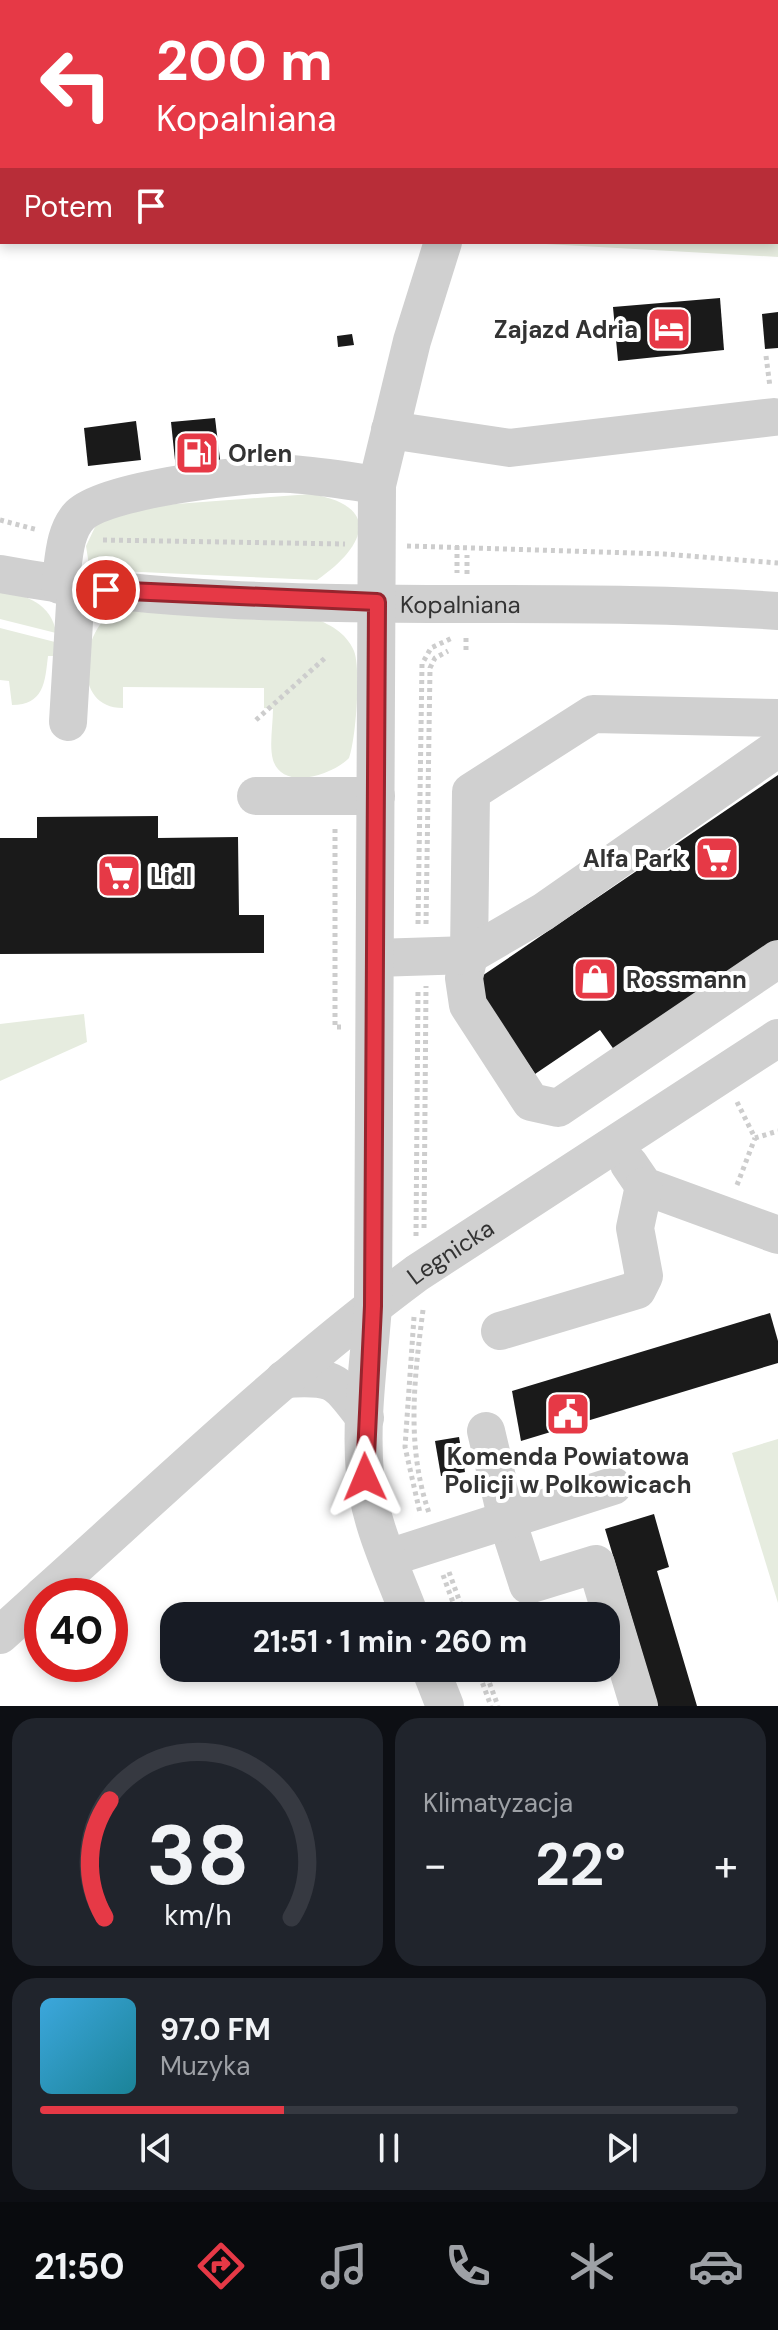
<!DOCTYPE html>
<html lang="pl">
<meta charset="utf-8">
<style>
body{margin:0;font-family:"DM Sans",sans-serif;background:#20242c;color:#f1f3f6;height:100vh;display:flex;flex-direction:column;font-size:30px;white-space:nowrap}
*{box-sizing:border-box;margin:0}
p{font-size:26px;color:#9ea1a6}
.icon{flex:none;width:44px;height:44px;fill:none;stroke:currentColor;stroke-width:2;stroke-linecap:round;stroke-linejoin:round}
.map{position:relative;height:1706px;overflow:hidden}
.sheet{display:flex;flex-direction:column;gap:12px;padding:12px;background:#0d0f14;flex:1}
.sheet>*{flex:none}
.top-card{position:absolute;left:0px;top:0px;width:778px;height:244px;box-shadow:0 4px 12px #0003;background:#e63946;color:#fff;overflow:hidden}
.speed{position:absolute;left:24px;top:1578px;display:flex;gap:16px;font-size:40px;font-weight:700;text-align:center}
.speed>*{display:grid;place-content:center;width:104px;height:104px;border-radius:50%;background:#171b24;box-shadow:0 4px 12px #0003;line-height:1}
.speed .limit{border:12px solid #d22;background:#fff;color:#111}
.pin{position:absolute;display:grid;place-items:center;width:68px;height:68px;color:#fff;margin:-34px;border:4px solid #fff;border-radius:50%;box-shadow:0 2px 8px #0007}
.me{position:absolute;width:88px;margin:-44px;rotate:359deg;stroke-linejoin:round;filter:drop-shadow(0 0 6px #0008)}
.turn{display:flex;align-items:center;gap:28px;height:168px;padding:0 24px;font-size:36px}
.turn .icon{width:104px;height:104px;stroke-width:2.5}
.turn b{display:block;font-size:56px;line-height:68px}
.then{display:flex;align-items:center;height:76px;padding:0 24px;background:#0003;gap:16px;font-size:30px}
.big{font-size:60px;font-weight:700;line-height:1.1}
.sheet .card{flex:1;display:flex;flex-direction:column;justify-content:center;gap:12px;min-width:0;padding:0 28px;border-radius:24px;background:#20242c}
.sheet .dial{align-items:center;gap:0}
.dial svg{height:208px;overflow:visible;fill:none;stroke:#363941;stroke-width:7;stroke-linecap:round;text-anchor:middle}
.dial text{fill:#f1f3f6;stroke:none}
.song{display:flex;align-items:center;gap:24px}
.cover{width:96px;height:96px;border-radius:12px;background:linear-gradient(135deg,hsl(200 70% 55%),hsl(190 70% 35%))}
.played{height:8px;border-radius:4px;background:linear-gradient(90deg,#e63946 35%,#363941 35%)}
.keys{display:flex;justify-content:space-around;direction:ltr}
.heat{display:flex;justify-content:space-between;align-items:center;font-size:44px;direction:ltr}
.sheet .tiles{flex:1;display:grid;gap:12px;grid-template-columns:1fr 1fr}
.card:last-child{grid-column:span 2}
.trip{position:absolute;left:160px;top:1602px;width:460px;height:80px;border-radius:24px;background:#171b24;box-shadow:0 4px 12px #0003;font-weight:700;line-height:80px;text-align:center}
.menu{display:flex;height:128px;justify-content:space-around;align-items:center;background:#090b0e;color:#9ea1a6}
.menu .icon{width:56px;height:56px}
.menu .on{color:#e63946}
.menu b{font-size:36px;color:#f1f3f6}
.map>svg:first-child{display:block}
</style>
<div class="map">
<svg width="778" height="1706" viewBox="0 0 778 1706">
<rect width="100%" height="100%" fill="#fff"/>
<g fill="#e6ecdf">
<path d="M21 0H778V257L510 242H776V2Z"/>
<path d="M2 41V178L0 184V45Z"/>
<path d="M311 494C383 506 365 547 317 580L97 570 89 565 86 546 97 523 136 507Z"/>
<path d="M0 590C26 595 52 604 56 633L0 619Z"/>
<path d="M119 608 311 617C329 624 346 632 354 651 361 668 356 740 349 758 334 774 283 792 273 760 269 746 273 725 273 709L264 708V688L123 687V708C69 708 81 626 119 608Z"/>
<path d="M0 628 55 642 53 656H48C45 682 44 705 12 705L9 681 0 680Z"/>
<path d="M84 1014 87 1042 0 1081V1024Z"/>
<path d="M778 1439V1603L732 1453Z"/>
</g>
<g fill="#1a1a1a">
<path d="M720 298 724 350 618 361 613 307Z"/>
<path d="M778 312V348L765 349 762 314Z"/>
<path d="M352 334 354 345 338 347 337 336Z"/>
<path d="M215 418 223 484 178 489 171 422Z"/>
<path d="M136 421 141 460 88 466 84 428Z"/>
<path d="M778 775V940L615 1051 600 1030 535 1074 473 982Z"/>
<path d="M158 816V838L238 837 239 915H264V953L0 954V838H37V817Z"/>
<path d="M770 1313 778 1341V1363L521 1441 512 1391Z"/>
<path d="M459 1437 465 1472 441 1476 435 1441Z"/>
<path d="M654 1514 669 1567 657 1571 697 1706H658L605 1529Z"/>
</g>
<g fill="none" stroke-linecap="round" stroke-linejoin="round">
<g stroke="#cdcdcd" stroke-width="5" stroke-dasharray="4 4" stroke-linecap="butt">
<path d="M766 356 770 387"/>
<path d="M0 520 38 530"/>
<path d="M103 540 345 544"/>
<path d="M407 546 664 554 778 563"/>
<path d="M457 546V573"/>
<path d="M467 574V555"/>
<path d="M466 650V636"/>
<path d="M256 720 325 658"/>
<path d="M335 829V1027H343"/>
<path d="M418 924 422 664 431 648 452 638"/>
<path d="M426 924 430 668 435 658 448 651"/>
<path d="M737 1102 755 1138 778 1131"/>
<path d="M737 1185 755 1138"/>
<path d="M424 1228 426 986"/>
<path d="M416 1236 418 990"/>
<path d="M423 1310C414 1380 406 1446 429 1513"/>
<path d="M414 1317 405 1447 420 1513"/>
<path d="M449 1572 465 1616"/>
<path d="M443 1575 458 1616"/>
<path d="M477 1668 491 1706"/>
<path d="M484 1668 498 1706"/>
</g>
<g stroke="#d0d0d0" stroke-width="38">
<path d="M275 0 276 2"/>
<path d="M776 208H778"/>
<path d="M390 430 510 448 774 417"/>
<path id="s1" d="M0 574C256 622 519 593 778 611"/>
<path d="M60 585C64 563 63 532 80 515 107 489 252 472 291 474 320 476 349 481 377 485"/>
<path d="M778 718 593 714 471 792 469 955 464 978 468 1005 531 1102 558 1108 778 959"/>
<path d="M68 722 76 588"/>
<path d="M256 796H376"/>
<path d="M375 958 469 955 543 912 778 748"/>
<path d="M629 1164 644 1186 778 1235"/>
<path d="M500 1331 637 1290 644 1276 635 1228 644 1186"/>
<path d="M284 1379C335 1376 335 1379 365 1418"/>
<path d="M486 1431 507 1520 528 1585 596 1564 639 1706"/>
<path d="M388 1558 613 1486"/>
<path id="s2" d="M43 1596C166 1486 285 1371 417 1273L778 1038"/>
<path d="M410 1616C393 1571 369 1522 365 1474 360 1419 369 1361 373 1306L377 485 412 341 443 242"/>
<path d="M0 1635 42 1597"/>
<path d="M430 1668 445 1706"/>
</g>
</g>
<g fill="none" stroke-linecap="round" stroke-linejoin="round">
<g stroke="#96252e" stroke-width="20">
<path id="route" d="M106 590 377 602 373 1306 365 1477"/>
</g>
<use href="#route" stroke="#e63946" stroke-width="14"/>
</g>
<defs>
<g id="hotel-square" transform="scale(2.3)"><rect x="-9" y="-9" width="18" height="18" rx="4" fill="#e63946" stroke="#fff"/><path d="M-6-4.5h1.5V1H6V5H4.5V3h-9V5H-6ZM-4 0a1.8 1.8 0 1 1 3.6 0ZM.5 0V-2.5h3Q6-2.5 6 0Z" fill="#fff"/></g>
<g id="fuel-square" transform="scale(2.3)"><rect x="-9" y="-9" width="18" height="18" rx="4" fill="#e63946" stroke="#fff"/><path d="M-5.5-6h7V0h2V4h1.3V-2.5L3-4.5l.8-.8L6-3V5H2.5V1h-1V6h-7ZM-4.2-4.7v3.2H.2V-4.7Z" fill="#fff"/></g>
<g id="supermarket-square" transform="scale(2.3)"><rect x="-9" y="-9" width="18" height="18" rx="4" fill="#e63946" stroke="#fff"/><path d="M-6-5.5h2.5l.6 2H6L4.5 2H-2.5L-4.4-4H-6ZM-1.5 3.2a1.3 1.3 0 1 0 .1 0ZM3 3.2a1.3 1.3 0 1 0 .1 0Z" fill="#fff"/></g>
<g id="shop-square" transform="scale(2.3)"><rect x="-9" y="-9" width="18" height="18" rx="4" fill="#e63946" stroke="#fff"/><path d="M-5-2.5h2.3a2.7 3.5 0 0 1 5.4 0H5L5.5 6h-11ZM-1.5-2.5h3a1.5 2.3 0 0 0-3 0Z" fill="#fff"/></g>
<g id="civic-square" transform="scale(2.3)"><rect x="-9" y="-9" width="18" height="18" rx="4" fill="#e63946" stroke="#fff"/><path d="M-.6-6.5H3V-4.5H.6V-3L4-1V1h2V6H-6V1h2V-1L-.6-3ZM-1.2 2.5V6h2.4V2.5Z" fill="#fff"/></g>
</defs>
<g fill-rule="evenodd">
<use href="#hotel-square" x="669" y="329"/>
<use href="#fuel-square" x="197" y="453"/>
<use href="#supermarket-square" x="717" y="858"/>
<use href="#supermarket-square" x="119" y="876"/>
<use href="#shop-square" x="595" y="979"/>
<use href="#civic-square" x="568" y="1414"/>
</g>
<g text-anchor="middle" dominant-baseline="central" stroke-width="8" stroke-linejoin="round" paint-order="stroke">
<g font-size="24" font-weight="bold" fill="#333" stroke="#fff" text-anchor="start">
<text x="638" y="329" text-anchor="end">Zajazd Adria</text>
<text x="228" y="453">Orlen</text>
<text x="686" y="858" text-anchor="end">Alfa Park</text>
<text x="150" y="876">Lidl</text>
<text x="626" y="979">Rossmann</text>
<text x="568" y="1456" text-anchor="middle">Komenda Powiatowa<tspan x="568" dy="28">Policji w Polkowicach</tspan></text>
</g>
<g font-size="24" fill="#333" stroke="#fff">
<text stroke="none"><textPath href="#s1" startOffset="462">Kopalniana</textPath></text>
<text stroke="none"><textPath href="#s2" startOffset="534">Legnicka</textPath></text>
</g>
</g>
</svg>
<div class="speed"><div class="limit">40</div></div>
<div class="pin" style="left:106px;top:590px;background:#d93025"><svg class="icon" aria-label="arrive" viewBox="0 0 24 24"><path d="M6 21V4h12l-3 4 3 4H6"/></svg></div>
<svg class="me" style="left:365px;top:1477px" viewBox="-20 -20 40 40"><path d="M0-17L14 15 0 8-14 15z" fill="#e63946" stroke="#fff" stroke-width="4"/></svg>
<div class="trip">21:51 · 1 min · 260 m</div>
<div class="top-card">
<div class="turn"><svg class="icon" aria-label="left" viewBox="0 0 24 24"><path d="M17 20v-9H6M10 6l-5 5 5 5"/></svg><div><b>200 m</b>Kopalniana</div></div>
<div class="then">Potem<svg class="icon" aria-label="arrive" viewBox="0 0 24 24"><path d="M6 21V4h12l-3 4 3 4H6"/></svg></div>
</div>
</div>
<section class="sheet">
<div class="tiles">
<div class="card dial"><svg viewBox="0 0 100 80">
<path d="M14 69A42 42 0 1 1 86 69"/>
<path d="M14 69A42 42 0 0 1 16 24" stroke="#e63946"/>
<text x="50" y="56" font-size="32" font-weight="700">38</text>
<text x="50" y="72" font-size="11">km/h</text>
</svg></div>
<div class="card"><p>Klimatyzacja</p>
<div class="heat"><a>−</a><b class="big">22°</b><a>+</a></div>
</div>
<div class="card">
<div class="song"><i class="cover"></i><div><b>97.0 FM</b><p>Muzyka</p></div></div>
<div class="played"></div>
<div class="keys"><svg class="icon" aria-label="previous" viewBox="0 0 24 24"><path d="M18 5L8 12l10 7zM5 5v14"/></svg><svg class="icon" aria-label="pause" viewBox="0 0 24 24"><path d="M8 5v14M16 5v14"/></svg><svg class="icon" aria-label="next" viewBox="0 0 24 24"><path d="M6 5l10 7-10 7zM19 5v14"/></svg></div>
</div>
</div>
</section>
<nav class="menu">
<b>21:50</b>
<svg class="icon on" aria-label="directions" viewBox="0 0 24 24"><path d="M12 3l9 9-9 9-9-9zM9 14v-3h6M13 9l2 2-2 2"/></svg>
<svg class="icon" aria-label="music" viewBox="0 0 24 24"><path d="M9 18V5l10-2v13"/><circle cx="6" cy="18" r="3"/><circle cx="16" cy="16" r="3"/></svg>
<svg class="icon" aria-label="phone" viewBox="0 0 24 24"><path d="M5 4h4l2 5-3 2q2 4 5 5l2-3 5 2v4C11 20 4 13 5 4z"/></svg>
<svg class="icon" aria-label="climate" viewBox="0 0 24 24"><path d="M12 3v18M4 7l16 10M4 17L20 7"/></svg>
<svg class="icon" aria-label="car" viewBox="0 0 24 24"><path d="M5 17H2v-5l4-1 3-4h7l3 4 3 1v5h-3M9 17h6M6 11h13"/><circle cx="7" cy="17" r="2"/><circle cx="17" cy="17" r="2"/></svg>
</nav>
